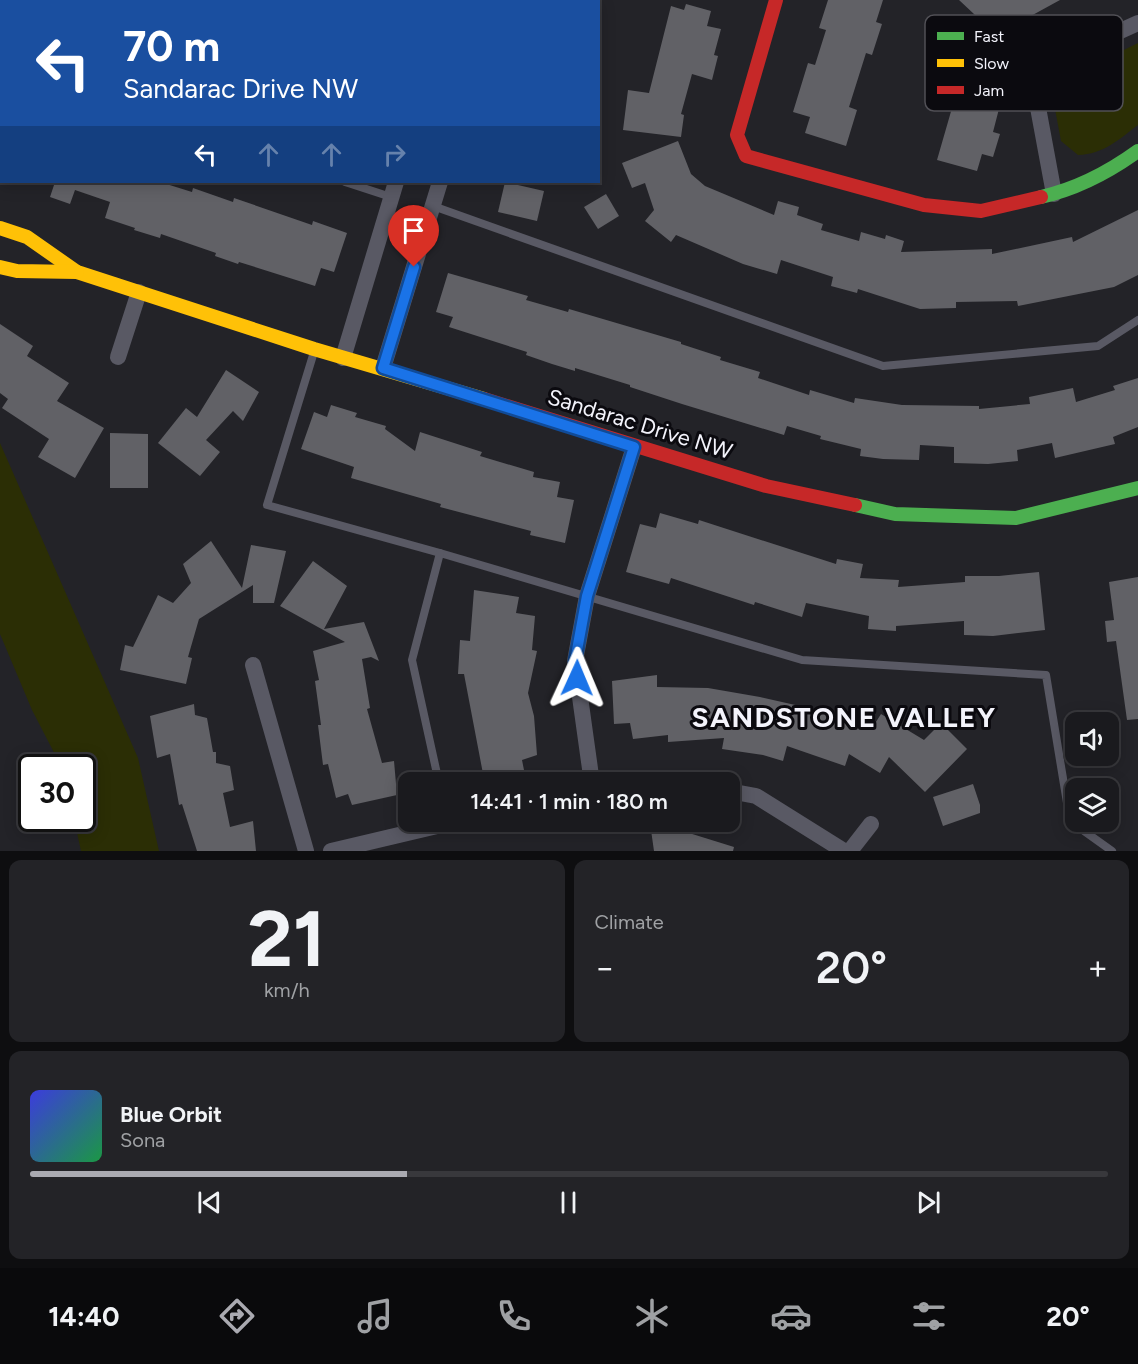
<!DOCTYPE html>
<meta charset="utf-8">
<style>
body{margin:0;font-family:Figtree,sans-serif;background:#232327;color:#f1f3f6;height:100vh;display:flex;flex-direction:column;font-size:22px;white-space:nowrap}
*{box-sizing:border-box;margin:0}
p{font-size:20px;color:#9fa1a4}
.icon{flex:none;width:33px;height:33px;fill:none;stroke:currentColor;stroke-width:2;stroke-linecap:round;stroke-linejoin:round}
.map{position:relative;height:851px;overflow:hidden}
.panel{display:flex;flex-direction:column;gap:9px;padding:9px;background:#0e0e10;flex:1}
.panel>*{flex:none}
.guide{position:absolute;left:0px;top:0px;width:600px;height:183px;box-shadow:0 3px 15px #0003,0 0 0 2px #38383c;background:#1a4fa0;color:#fff;overflow:hidden}
.tools{position:absolute;left:1065px;top:712px;display:grid;gap:12px}
.tools a{display:grid;place-items:center;width:54px;height:54px;border-radius:12px;background:#1a1a1e;box-shadow:0 3px 15px #0003,0 0 0 2px #38383c;font-size:30px}
.speed{position:absolute;left:18px;top:754px;display:flex;gap:12px;font-size:30px;font-weight:700;text-align:center}
.speed>*{display:grid;place-content:center;width:78px;height:78px;border-radius:50%;background:#1a1a1e;box-shadow:0 3px 15px #0003,0 0 0 2px #38383c;line-height:1}
.speed .limit{border:3px solid #111;border-radius:9px;background:#fff;color:#111}
.pin{position:absolute;display:grid;place-items:center;width:51px;height:51px;color:#fff;margin:-62px -26px;border-radius:50% 50% 50% 0;rotate:-45deg;box-shadow:0 0 6px #0007}
.pin .icon{rotate:45deg}
.me{position:absolute;width:66px;margin:-33px;rotate:1deg;stroke-linejoin:round;filter:drop-shadow(0 0 4px #0008)}
.turn{display:flex;align-items:center;gap:21px;height:126px;padding:0 24px;font-size:27px}
.turn .icon{width:78px;height:78px;stroke-width:2.5}
.turn b{display:block;font-size:42px;line-height:51px}
.lanes{display:flex;align-items:center;height:57px;padding:0 24px;background:#0003;justify-content:center;gap:30px;direction:ltr}
.lanes .off{opacity:.35}
.big{font-size:45px;font-weight:600;line-height:1.1}
.panel .tile{flex:1;display:flex;flex-direction:column;justify-content:center;gap:9px;min-width:0;padding:0 21px;border-radius:12px;background:#232327}
.panel .dial{align-items:center;gap:0}
.dial b{font-size:78px;line-height:1}
.song{display:flex;align-items:center;gap:18px}
.cover{width:72px;height:72px;border-radius:9px;background:linear-gradient(135deg,hsl(240 70% 55%),hsl(140 70% 35%))}
.played{height:6px;border-radius:3px;background:linear-gradient(90deg,#aaaab1 35%,#38383c 35%)}
.keys{display:flex;justify-content:space-around;direction:ltr}
.heat{display:flex;justify-content:space-between;align-items:center;font-size:33px;direction:ltr}
.panel .tiles{flex:1;display:grid;gap:9px;grid-template-columns:1fr 1fr}
.tile:last-child{grid-column:span 2}
.trip{position:absolute;left:398px;top:772px;width:342px;height:60px;border-radius:12px;background:#1a1a1e;box-shadow:0 3px 15px #0003,0 0 0 2px #38383c;font-weight:600;line-height:60px;text-align:center}
.tabs{display:flex;height:96px;justify-content:space-around;align-items:center;background:#0a0a0c;color:#9fa1a4}
.tabs .icon{width:42px;height:42px}
.tabs .current{color:#aaaab1}
.tabs b{font-size:27px;color:#f1f3f6}
.map>svg:first-child{display:block}
</style>
<div class="map">
<svg width="1138" height="851" viewBox="0 0 1138 851">
<rect width="100%" height="100%" fill="#232328"/>
<g fill="#2b2e05">
<path d="M1138 43V125C1118 140 1104 154 1078 155L1061 141 1055 109 1061 81Z"/>
<path d="M0 443 138 758 159 851H81L74 819H82V768H62L32 710 0 634Z"/>
</g>
<g fill="#616166">
<path d="M828 0H883L876 22 882 24 872 55 866 53 849 107 857 110 846 146 805 133 810 117 793 112 808 63 815 65 826 30 819 28Z"/>
<path d="M959 0H1060L1029 17 1005 43Z"/>
<path d="M686 4 711 11 707 26 721 29 714 55 718 56 712 80 692 74 681 114 684 115 681 137 623 130 628 90 649 93 671 6 684 10Z"/>
<path d="M949 26 1007 47 992 86 995 87 990 102 1000 105 993 132 1000 134 993 157 982 154 977 171 937 160 952 108 947 106 958 67 937 60Z"/>
<path d="M678 141 691 174 705 186 774 215 778 201 799 207 797 215 823 224 821 230 859 241 861 232 885 239 886 235 904 241 901 252 992 249V254L1072 237 1073 242 1138 210V275L1114 287 1018 306 1017 301 956 302V308L920 309 858 289 857 293 831 286 833 277 781 260 777 274 743 264 676 235 671 242 645 221 654 210 645 183 632 188 622 163Z"/>
<path d="M55 182H160L192 192 193 188 233 202 234 198 312 225 313 221 347 233 334 272 321 268 315 286 239 262 238 264 215 256 216 253 161 234 160 238 134 230 135 228 105 218 110 202 75 190 70 204 50 197Z"/>
<path d="M505 182 544 191 537 221 498 212Z"/>
<path d="M606 194 619 216 598 229 584 207Z"/>
<path d="M448 273 528 296 526 300 568 312 569 309 681 342V344L721 357 720 360 760 372 758 378 809 395 810 390 854 403 855 398 902 405 979 406V409L1030 404 1029 397 1073 388 1076 402 1115 390 1113 386 1138 378V427L1113 437 1115 444 1055 458 1052 443 1017 450 1018 461 988 464 954 463V447L920 445 919 460 883 459 860 456 861 449 820 439 821 436 787 426 784 435 682 404 630 387V385L575 368V371L552 364 526 355 527 352 449 327 453 317 436 312Z"/>
<path d="M0 324 33 346 27 356 69 383 57 401 104 428 75 478 38 457 49 439 2 408 8 399 0 393Z"/>
<path d="M226 370 259 392 243 421 233 411 206 440 220 452 200 476 158 443 186 408 197 417Z"/>
<path d="M331 405 357 413 355 417 386 426 385 429 415 451 420 432 482 452 480 456 534 472 533 477 560 482 557 497 574 500 565 543 530 535 531 531 440 507 441 504 351 478 354 467 301 449 314 412 327 417Z"/>
<path d="M110 433 148 434V488H110Z"/>
<path d="M660 513 698 524 699 520 836 564 837 559 863 564 860 578 899 580 898 587 965 582V576H999L1039 572 1045 630 993 636 964 635V621L896 626V631L868 629 869 616 806 603 802 617 755 602 754 605 671 578 669 584 626 572 640 524 656 528Z"/>
<path d="M211 541 242 588 251 545 286 551 274 603H253V585L199 619 188 657 192 658 186 684 120 670 125 645 133 647 158 595 173 603 191 583 183 564Z"/>
<path d="M313 561 347 586 324 629 364 622 379 661 371 657 362 659 370 708 367 709 382 763 394 761 397 795 352 805 348 794 336 798 328 764 323 765 318 725H321L315 681 319 680 313 651 345 642 280 606Z"/>
<path d="M1138 577V719L1127 720 1116 641 1107 642 1105 621 1114 620 1109 582Z"/>
<path d="M474 590 519 597 516 613 535 616 532 650 537 651 528 693 534 716 537 755 522 760 525 775 484 779 464 674H458L460 640 470 641Z"/>
<path d="M657 675V687L708 688 760 697 822 711 823 708 874 725 881 714 924 740 941 723 967 749 925 792 889 757 880 773 849 754 845 766 787 746 783 761 763 755 722 749 724 738 668 742V735L633 739 630 723 614 724 612 681Z"/>
<path d="M194 704 195 715 207 718 213 752H216V763L230 766 234 790 223 793 230 827 253 821 256 851H197L182 804 179 805 170 754 157 758 150 716Z"/>
<path d="M973 784 980 805V813L943 826 933 797Z"/>
<path d="M673 828 734 847 733 851H654L651 830Z"/>
</g>
<g fill="none" stroke-linecap="round" stroke-linejoin="round">
<g stroke="#595964" stroke-width="8">
<path d="M0 62 2 63"/>
<path d="M345 182 391 197"/>
<path d="M433 206 883 366 1098 346 1138 320"/>
<path d="M314 352 267 505 440 553 802 660 1046 675 1070 821 1112 851"/>
<path d="M439 783 412 660 440 553"/>
</g>
<g stroke="#595964" stroke-width="16">
<path d="M321 0 325 2"/>
<path d="M471 2V0"/>
<path d="M1054 194 1034 86 1045 65 1138 23"/>
<path d="M118 357 139 292"/>
<path d="M343 358 396 182"/>
<path d="M383 368 440 182"/>
<path d="M253 665 306 851"/>
<path d="M592 783 575 661 587 596 634 447"/>
<path d="M648 783 668 781 682 783"/>
<path d="M729 791 756 796 844 851"/>
<path d="M331 851 454 822"/>
<path d="M850 851 871 824"/>
</g>
<g stroke="#4caf50" stroke-width="14">
<path d="M1041 197C1077 189 1109 172 1138 151"/>
<path d="M855 505 895 514 1016 518 1138 488"/>
</g>
<g stroke="#ffc107" stroke-width="14">
<path d="M0 228 27 237 77 272 314 349 484 399"/>
<path d="M0 267 17 271 77 272"/>
</g>
<g stroke="#c62828" stroke-width="14">
<path d="M776 0 737 135 746 156 924 205 981 211 1041 197"/>
<path d="M484 399 766 486 855 505"/>
</g>
</g>
<g fill="none" stroke-linecap="round" stroke-linejoin="round">
<g stroke="#114b97" stroke-width="15">
<path id="route" d="M414 267 383 368 634 447 587 596 575 661 577 678"/>
</g>
<use href="#route" stroke="#1a73e8" stroke-width="10"/>
</g>
<g text-anchor="middle" dominant-baseline="central" stroke-width="6" stroke-linejoin="round" paint-order="stroke">
<g font-size="22" fill="#f3f3fb" stroke="#0b0a0f">
<text transform="translate(640 424) rotate(17)">Sandarac Drive NW</text>
</g>
<g font-size="28" font-weight="bold" letter-spacing="1.5" fill="#f3f3fb" stroke="#0b0a0f">
<text x="844" y="717">SANDSTONE VALLEY</text>
</g>
</g>
<rect x="925" y="15" width="198" height="96" rx="9" fill="#0b0a0f" stroke="#515056" stroke-width="1.5"/>
<rect x="937" y="32" width="27" height="8" fill="#4caf50"/>
<rect x="937" y="59" width="27" height="8" fill="#ffc107"/>
<rect x="937" y="86" width="27" height="8" fill="#c62828"/>
<g font-size="16" fill="#f3f3fb">
<text x="974" y="42">Fast</text>
<text x="974" y="69">Slow</text>
<text x="974" y="96">Jam</text>
</g>
</svg>
<div class="tools">
<a><svg class="icon" aria-label="sound" viewBox="0 0 24 24"><path d="M4 9h4l5-4v14l-5-4H4zM17 9q2 3 0 6"/></svg></a>
<a><svg class="icon" aria-label="layers" viewBox="0 0 24 24"><path d="M12 4l9 5-9 5-9-5zM3 14l9 5 9-5"/></svg></a>
</div>
<div class="speed"><div class="limit">30</div></div>
<div class="pin" style="left:414px;top:267px;background:#d93025"><svg class="icon" aria-label="arrive" viewBox="0 0 24 24"><path d="M6 21V4h12l-3 4 3 4H6"/></svg></div>
<svg class="me" style="left:577px;top:678px" viewBox="-20 -20 40 40"><path d="M0-17L14 15 0 8-14 15z" fill="#1a73e8" stroke="#fff" stroke-width="4"/></svg>
<div class="trip">14:41 · 1 min · 180 m</div>
<div class="guide">
<div class="turn"><svg class="icon" aria-label="left" viewBox="0 0 24 24"><path d="M17 20v-9H6M10 6l-5 5 5 5"/></svg><div><b>70 m</b>Sandarac Drive NW</div></div>
<div class="lanes"><svg class="icon" aria-label="left" viewBox="0 0 24 24"><path d="M17 20v-9H6M10 6l-5 5 5 5"/></svg><svg class="icon off" aria-label="ahead" viewBox="0 0 24 24"><path d="M12 20V5M6 11l6-6 6 6"/></svg><svg class="icon off" aria-label="ahead" viewBox="0 0 24 24"><path d="M12 20V5M6 11l6-6 6 6"/></svg><svg class="icon off" aria-label="right" viewBox="0 0 24 24"><path d="M7 20v-9h11M14 6l5 5-5 5"/></svg></div>
</div>
</div>
<section class="panel">
<div class="tiles">
<div class="tile dial"><b>21</b><p>km/h</p></div>
<div class="tile"><p>Climate</p>
<div class="heat"><a>−</a><b class="big">20°</b><a>+</a></div>
</div>
<div class="tile">
<div class="song"><i class="cover"></i><div><b>Blue Orbit</b><p>Sona</p></div></div>
<div class="played"></div>
<div class="keys"><svg class="icon" aria-label="previous" viewBox="0 0 24 24"><path d="M18 5L8 12l10 7zM5 5v14"/></svg><svg class="icon" aria-label="pause" viewBox="0 0 24 24"><path d="M8 5v14M16 5v14"/></svg><svg class="icon" aria-label="next" viewBox="0 0 24 24"><path d="M6 5l10 7-10 7zM19 5v14"/></svg></div>
</div>
</div>
</section>
<nav class="tabs">
<b>14:40</b>
<svg class="icon current" aria-label="directions" viewBox="0 0 24 24"><path d="M12 3l9 9-9 9-9-9zM9 14v-3h6M13 9l2 2-2 2"/></svg>
<svg class="icon" aria-label="music" viewBox="0 0 24 24"><path d="M9 18V5l10-2v13"/><circle cx="6" cy="18" r="3"/><circle cx="16" cy="16" r="3"/></svg>
<svg class="icon" aria-label="phone" viewBox="0 0 24 24"><path d="M5 4h4l2 5-3 2q2 4 5 5l2-3 5 2v4C11 20 4 13 5 4z"/></svg>
<svg class="icon" aria-label="climate" viewBox="0 0 24 24"><path d="M12 3v18M4 7l16 10M4 17L20 7"/></svg>
<svg class="icon" aria-label="car" viewBox="0 0 24 24"><path d="M5 17H2v-5l4-1 3-4h7l3 4 3 1v5h-3M9 17h6M6 11h13"/><circle cx="7" cy="17" r="2"/><circle cx="17" cy="17" r="2"/></svg>
<svg class="icon" aria-label="filters" viewBox="0 0 24 24"><path d="M4 7h16M4 17h16"/><circle cx="9" cy="7" r="2"/><circle cx="15" cy="17" r="2"/></svg>
<b>20°</b>
</nav>
